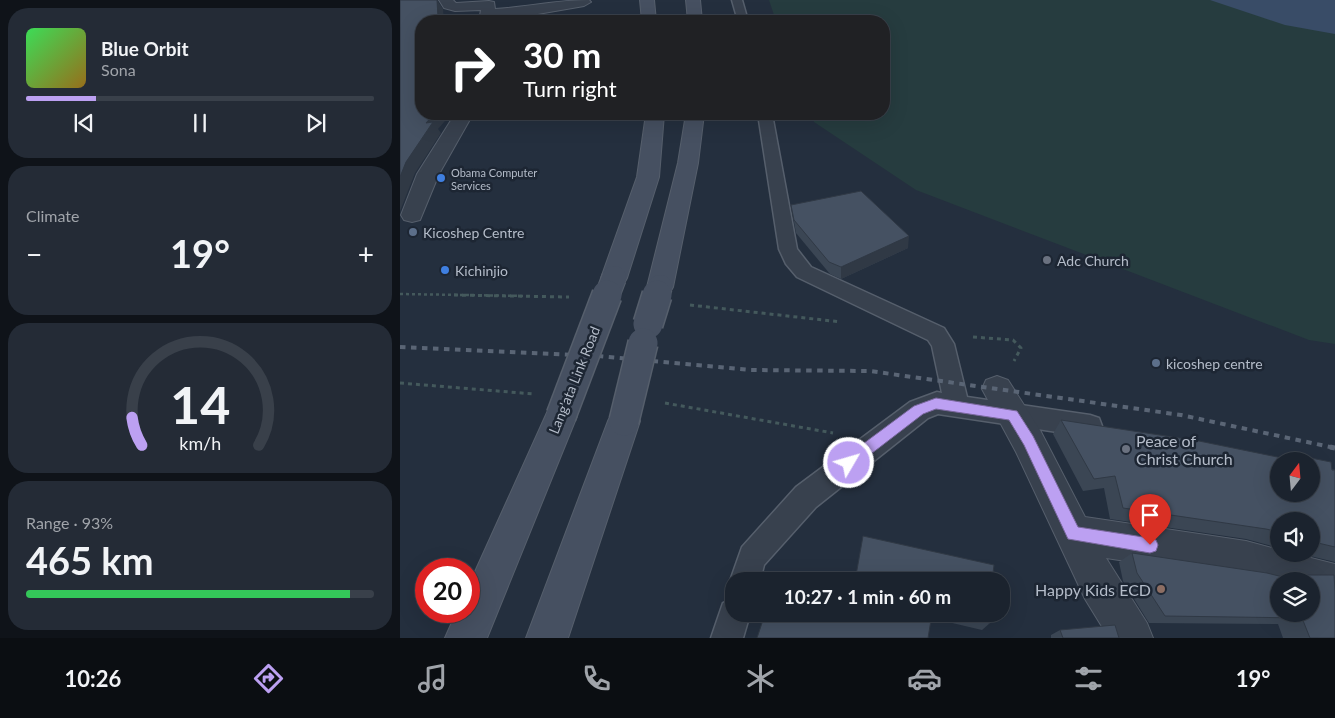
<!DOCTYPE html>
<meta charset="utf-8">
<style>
body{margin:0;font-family:Lato,sans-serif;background:#242b36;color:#f1f3f6;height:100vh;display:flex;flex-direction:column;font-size:19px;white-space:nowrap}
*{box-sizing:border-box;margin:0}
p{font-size:16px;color:#a0a4aa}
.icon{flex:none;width:28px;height:28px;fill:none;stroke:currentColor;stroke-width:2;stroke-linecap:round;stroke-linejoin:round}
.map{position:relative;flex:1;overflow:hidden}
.details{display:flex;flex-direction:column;gap:8px;padding:8px;background:#0f1319;width:400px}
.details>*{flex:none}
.guide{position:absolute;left:15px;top:15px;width:475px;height:105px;border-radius:20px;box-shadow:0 5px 20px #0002,0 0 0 1px #39404a;background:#202124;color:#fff;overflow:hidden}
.needle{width:32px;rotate:16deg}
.tools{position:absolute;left:870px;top:452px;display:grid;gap:10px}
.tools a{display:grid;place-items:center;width:50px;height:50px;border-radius:50%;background:#1b232e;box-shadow:0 5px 20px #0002,0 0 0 1px #39404a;font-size:25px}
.speed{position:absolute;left:15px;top:558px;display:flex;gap:10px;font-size:25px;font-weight:700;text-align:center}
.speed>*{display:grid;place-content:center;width:65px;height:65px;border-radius:50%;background:#1b232e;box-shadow:0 5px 20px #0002,0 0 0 1px #39404a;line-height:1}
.speed .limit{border:8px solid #d22;background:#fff;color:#111}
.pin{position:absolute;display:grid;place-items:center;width:42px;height:42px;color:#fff;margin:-51px -21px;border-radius:50% 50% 50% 0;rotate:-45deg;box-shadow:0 0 5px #0007}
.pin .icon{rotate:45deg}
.me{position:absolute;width:55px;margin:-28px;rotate:52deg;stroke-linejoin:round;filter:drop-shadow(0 0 4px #0008)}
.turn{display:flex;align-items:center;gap:18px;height:105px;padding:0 25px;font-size:22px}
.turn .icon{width:65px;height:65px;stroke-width:2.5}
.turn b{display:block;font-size:35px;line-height:42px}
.big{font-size:38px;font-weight:700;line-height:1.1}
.details .widget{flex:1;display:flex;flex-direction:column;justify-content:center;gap:8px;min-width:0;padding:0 18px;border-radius:20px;background:#242b36}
.details .dial{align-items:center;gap:0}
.dial svg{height:130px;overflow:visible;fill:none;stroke:#39404a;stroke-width:7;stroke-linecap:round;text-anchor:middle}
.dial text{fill:#f1f3f6;stroke:none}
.song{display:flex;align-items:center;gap:15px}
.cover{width:60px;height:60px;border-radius:8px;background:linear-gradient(135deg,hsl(130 70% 55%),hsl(40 70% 35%))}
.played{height:5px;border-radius:2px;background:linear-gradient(90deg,#bca0f2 20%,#39404a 20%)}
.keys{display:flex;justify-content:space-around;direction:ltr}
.heat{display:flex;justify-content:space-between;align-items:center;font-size:28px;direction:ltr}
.charge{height:8px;border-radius:4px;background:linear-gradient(90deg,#34c759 93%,#39404a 0)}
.trip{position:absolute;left:325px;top:572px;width:285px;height:50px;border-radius:20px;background:#1b232e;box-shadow:0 5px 20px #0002,0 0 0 1px #39404a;font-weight:700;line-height:50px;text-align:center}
.dock{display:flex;height:80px;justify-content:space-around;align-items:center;background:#0b0e12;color:#a0a4aa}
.dock .icon{width:35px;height:35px}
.dock .selected{color:#bca0f2}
.dock b{font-size:22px;color:#f1f3f6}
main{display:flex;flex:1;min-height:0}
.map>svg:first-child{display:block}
</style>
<main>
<section class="details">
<div class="widget">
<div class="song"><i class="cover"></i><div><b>Blue Orbit</b><p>Sona</p></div></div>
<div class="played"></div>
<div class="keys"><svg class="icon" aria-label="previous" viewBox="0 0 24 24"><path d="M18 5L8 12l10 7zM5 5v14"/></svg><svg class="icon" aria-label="pause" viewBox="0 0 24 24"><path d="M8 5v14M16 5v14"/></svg><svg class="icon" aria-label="next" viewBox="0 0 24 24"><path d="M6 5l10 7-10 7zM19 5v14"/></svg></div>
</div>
<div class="widget"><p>Climate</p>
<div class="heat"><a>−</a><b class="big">19°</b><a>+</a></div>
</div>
<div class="widget dial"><svg viewBox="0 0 100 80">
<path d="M14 69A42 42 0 1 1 86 69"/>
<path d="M14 69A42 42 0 0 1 8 52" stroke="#bca0f2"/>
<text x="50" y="56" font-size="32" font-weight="700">14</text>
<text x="50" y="72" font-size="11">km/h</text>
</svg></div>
<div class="widget"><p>Range · 93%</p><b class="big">465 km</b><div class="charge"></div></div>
</section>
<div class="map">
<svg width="935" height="638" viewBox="0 0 935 638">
<rect width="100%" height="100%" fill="#242f3e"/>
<path fill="#263c3f" d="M369 0H935V344L909 340 516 190 414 122 411 114H484V21H376Z"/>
<path fill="#394c67" d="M810 0H935V34L885 25Z"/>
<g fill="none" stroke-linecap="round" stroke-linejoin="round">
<g stroke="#565f6c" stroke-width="3">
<g id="service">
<path d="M332 0H342L348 21H338Z"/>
<path d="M358 114H372L397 249 411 267 544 328 554 344 567 397 690 415 699 418 702 426 699 434 690 437 538 414 528 418 416 507 364 565 360 581H334V590L330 581 342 547 396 487 510 402 537 392 542 393 532 346 528 340 397 277 386 264 379 249Z"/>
<path d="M334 598V614H350L343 638H311L323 603Z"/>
</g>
</g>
<g stroke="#565f6c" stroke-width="2">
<g id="minor">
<path d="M39 0H53L56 3 89 1 94 2 95 9C127 7 158 0 189 0L191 2 184 6 132 15 94 18 93 21H79L81 10 55 11 44 8Z"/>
<path d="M55 114H73L39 174 20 220 12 222 4 220 1 215 17 174Z"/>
<path d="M597 376 608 380 640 430 685 517 846 541 879 550V554H895L935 564V604L911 597V581H879V588L846 579 706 558 747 623 753 638H709L685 599 616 452 582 389 586 380Z"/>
</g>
</g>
<g stroke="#565f6c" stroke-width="2">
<g id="secondary">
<path d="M240 0H254L256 21H242Z"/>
<path d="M286 0H300L302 21H288Z"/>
<path d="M246 114H264L259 177 227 278 223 285 214 287 205 285 201 278 237 177Z"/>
<path d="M286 114H304L298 163 273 287 269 294 260 297 251 294 247 287 278 163Z"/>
<path d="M161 402 172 406 177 416 87 638H45L57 611H69V585L150 406Z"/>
<path d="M224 407 235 411 240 421 168 638H126L208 421 213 411Z"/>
</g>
</g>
<path stroke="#44595c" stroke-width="2.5" stroke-dasharray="3 3" stroke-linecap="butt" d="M0 294 125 296"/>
<g stroke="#44595c" stroke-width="3" stroke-dasharray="4 4" stroke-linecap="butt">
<path d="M54 295 169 297"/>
<path d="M290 305 441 322"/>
<path d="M573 337 613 340 621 348 614 361"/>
<path d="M0 383 134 394"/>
<path d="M265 403 433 433"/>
</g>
<use href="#service" fill="#38414e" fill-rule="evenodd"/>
<use href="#minor" fill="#38414e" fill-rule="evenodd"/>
<use href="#secondary" fill="#465061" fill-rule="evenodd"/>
<path stroke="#5a6575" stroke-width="4" stroke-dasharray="5.5 5.5" stroke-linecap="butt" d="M0 347 199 356 350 370 470 371 781 415 935 448"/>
<path stroke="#5a6575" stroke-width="5" stroke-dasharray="7 7" stroke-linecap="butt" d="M930 447 935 448"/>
<g stroke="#565f6c" stroke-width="26" stroke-linecap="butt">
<g id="secondary-bridge-far1">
<path d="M207 296 214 278"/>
<path d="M257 296 260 287"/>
</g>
</g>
<g stroke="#565f6c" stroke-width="32" stroke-linecap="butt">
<g id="secondary-bridge">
<path d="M248 324 257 295"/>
<path d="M161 416 207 295"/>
<path d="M224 421 243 343"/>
</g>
</g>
<use href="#secondary-bridge-far1" stroke="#465061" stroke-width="24"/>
<use href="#secondary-bridge" stroke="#465061" stroke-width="29"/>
</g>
<g fill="#3b4654" fill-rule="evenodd">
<path d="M391 205 508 248 441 279 430 274 396 233Z"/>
<path d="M661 420 893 460 901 456 935 470V562L902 554H911V521H879V548L846 539 710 519 704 488 683 491 653 434Z"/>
<path d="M732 553 891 579 904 575 934 591 935 638H883L878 624 749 623 723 581 719 562ZM879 581H911L879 614Z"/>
<path d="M365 614H590V623L582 630 531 618Z"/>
<path d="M660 630 719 638H651V635Z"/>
</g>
<g fill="#303945">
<path d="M37 0 43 9 44 21 38 17Z"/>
<path d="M34 114H51L38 129 41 133 15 173 0 211V177L6 162 26 123Z"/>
<path d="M509 236 508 248 441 279V267Z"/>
</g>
<g fill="#455162" stroke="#303945">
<path d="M0 0H37L38 17 52 16 53 21H21V114H34L26 123 33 122 6 162 0 177Z"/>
<path d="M461 191 509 236 441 267 429 262 394 220 391 205Z"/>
<path d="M661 420 799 441 897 461H879V494H911V461H899L901 456 931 462 932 470H935V547L918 543H911V521H879V532L866 529 723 508 715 476 694 479Z"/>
<path d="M463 536 594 565 592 581H455Z"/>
<path d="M732 553 867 573 899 581H879V614H911V581H902L904 575H934L935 591V638H910L902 618 765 616 737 573Z"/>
<path d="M379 574 406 581H376Z"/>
<path d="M438 578 447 581H437Z"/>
<path d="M365 614H532L528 638H357Z"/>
<path d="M547 614H590V623Z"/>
<path d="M715 625 719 638H663L660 630Z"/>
</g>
<path fill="#bca0f2" stroke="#7a689d" d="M536 398 617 411 633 436 678 527 750 538 756 540 758 545 756 551 750 553 668 539 624 445 609 420 536 409 523 414 454 467 449 469 444 467 442 463 444 458 514 406Z"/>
<g fill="#3f7fe0" stroke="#1d2633" stroke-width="2">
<circle cx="41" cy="178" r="5"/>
<circle cx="45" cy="270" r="5"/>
</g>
<g fill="#5c6f8a" stroke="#1d2633" stroke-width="2">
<circle cx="13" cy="232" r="5"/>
<circle cx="756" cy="363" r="5"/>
</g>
<g fill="#6b7280" stroke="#1d2633" stroke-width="2">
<circle cx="647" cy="260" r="5"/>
<circle cx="726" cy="449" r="5"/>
</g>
<circle fill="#8d6e63" stroke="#1d2633" stroke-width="2" cx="761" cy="589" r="5"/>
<g text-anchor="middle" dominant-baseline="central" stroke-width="5" stroke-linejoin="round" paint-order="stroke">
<g font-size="11" fill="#b4bcc9" stroke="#1d2633" text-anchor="start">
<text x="51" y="172">Obama Computer<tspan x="51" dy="13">Services</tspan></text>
</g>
<g font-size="14" fill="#b4bcc9" stroke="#1d2633" text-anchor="start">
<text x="23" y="232">Kicoshep Centre</text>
<text x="657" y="260">Adc Church</text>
<text x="55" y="270">Kichinjio</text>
<text x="766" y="363">kicoshep centre</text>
</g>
<g font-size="14" fill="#b4bcc9" stroke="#1d2633">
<text transform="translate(174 380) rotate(-68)">Lang'ata Link Road</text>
</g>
<g font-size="16" fill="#b4bcc9" stroke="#1d2633" text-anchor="start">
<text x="736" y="440">Peace of<tspan x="736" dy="18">Christ Church</tspan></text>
<text x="751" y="589" text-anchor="end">Happy Kids ECD</text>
</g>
</g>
</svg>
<div class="tools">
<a><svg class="needle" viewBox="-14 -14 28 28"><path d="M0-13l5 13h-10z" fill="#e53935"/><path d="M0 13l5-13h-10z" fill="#a0a4aa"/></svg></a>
<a><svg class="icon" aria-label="sound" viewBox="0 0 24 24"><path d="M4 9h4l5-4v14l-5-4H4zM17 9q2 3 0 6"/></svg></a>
<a><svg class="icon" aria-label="layers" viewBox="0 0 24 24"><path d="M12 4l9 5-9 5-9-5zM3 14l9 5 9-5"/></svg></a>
</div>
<div class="speed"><div class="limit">20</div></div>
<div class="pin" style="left:750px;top:545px;background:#d93025"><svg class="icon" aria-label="arrive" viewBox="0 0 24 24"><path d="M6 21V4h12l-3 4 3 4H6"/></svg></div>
<svg class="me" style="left:449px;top:463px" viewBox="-20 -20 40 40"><circle r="17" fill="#bca0f2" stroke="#fff" stroke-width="3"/><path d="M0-11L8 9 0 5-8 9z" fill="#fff"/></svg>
<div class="trip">10:27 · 1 min · 60 m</div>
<div class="guide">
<div class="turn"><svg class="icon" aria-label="right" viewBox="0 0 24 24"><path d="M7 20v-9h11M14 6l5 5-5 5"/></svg><div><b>30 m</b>Turn right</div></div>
</div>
</div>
</main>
<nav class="dock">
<b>10:26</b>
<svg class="icon selected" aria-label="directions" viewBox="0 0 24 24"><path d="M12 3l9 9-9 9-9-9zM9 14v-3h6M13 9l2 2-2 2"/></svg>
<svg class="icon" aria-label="music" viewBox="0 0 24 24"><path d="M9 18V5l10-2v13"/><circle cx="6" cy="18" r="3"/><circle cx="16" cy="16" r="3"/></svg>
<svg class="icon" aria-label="phone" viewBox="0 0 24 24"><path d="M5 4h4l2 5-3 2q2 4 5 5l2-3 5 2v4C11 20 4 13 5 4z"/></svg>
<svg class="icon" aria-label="climate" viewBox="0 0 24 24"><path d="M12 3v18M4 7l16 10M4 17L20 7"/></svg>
<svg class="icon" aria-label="car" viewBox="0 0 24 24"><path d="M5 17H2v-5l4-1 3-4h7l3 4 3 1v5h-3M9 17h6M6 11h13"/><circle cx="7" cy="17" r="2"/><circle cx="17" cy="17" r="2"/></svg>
<svg class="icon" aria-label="filters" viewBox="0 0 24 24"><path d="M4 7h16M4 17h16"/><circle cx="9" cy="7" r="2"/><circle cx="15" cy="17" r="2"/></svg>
<b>19°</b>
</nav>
